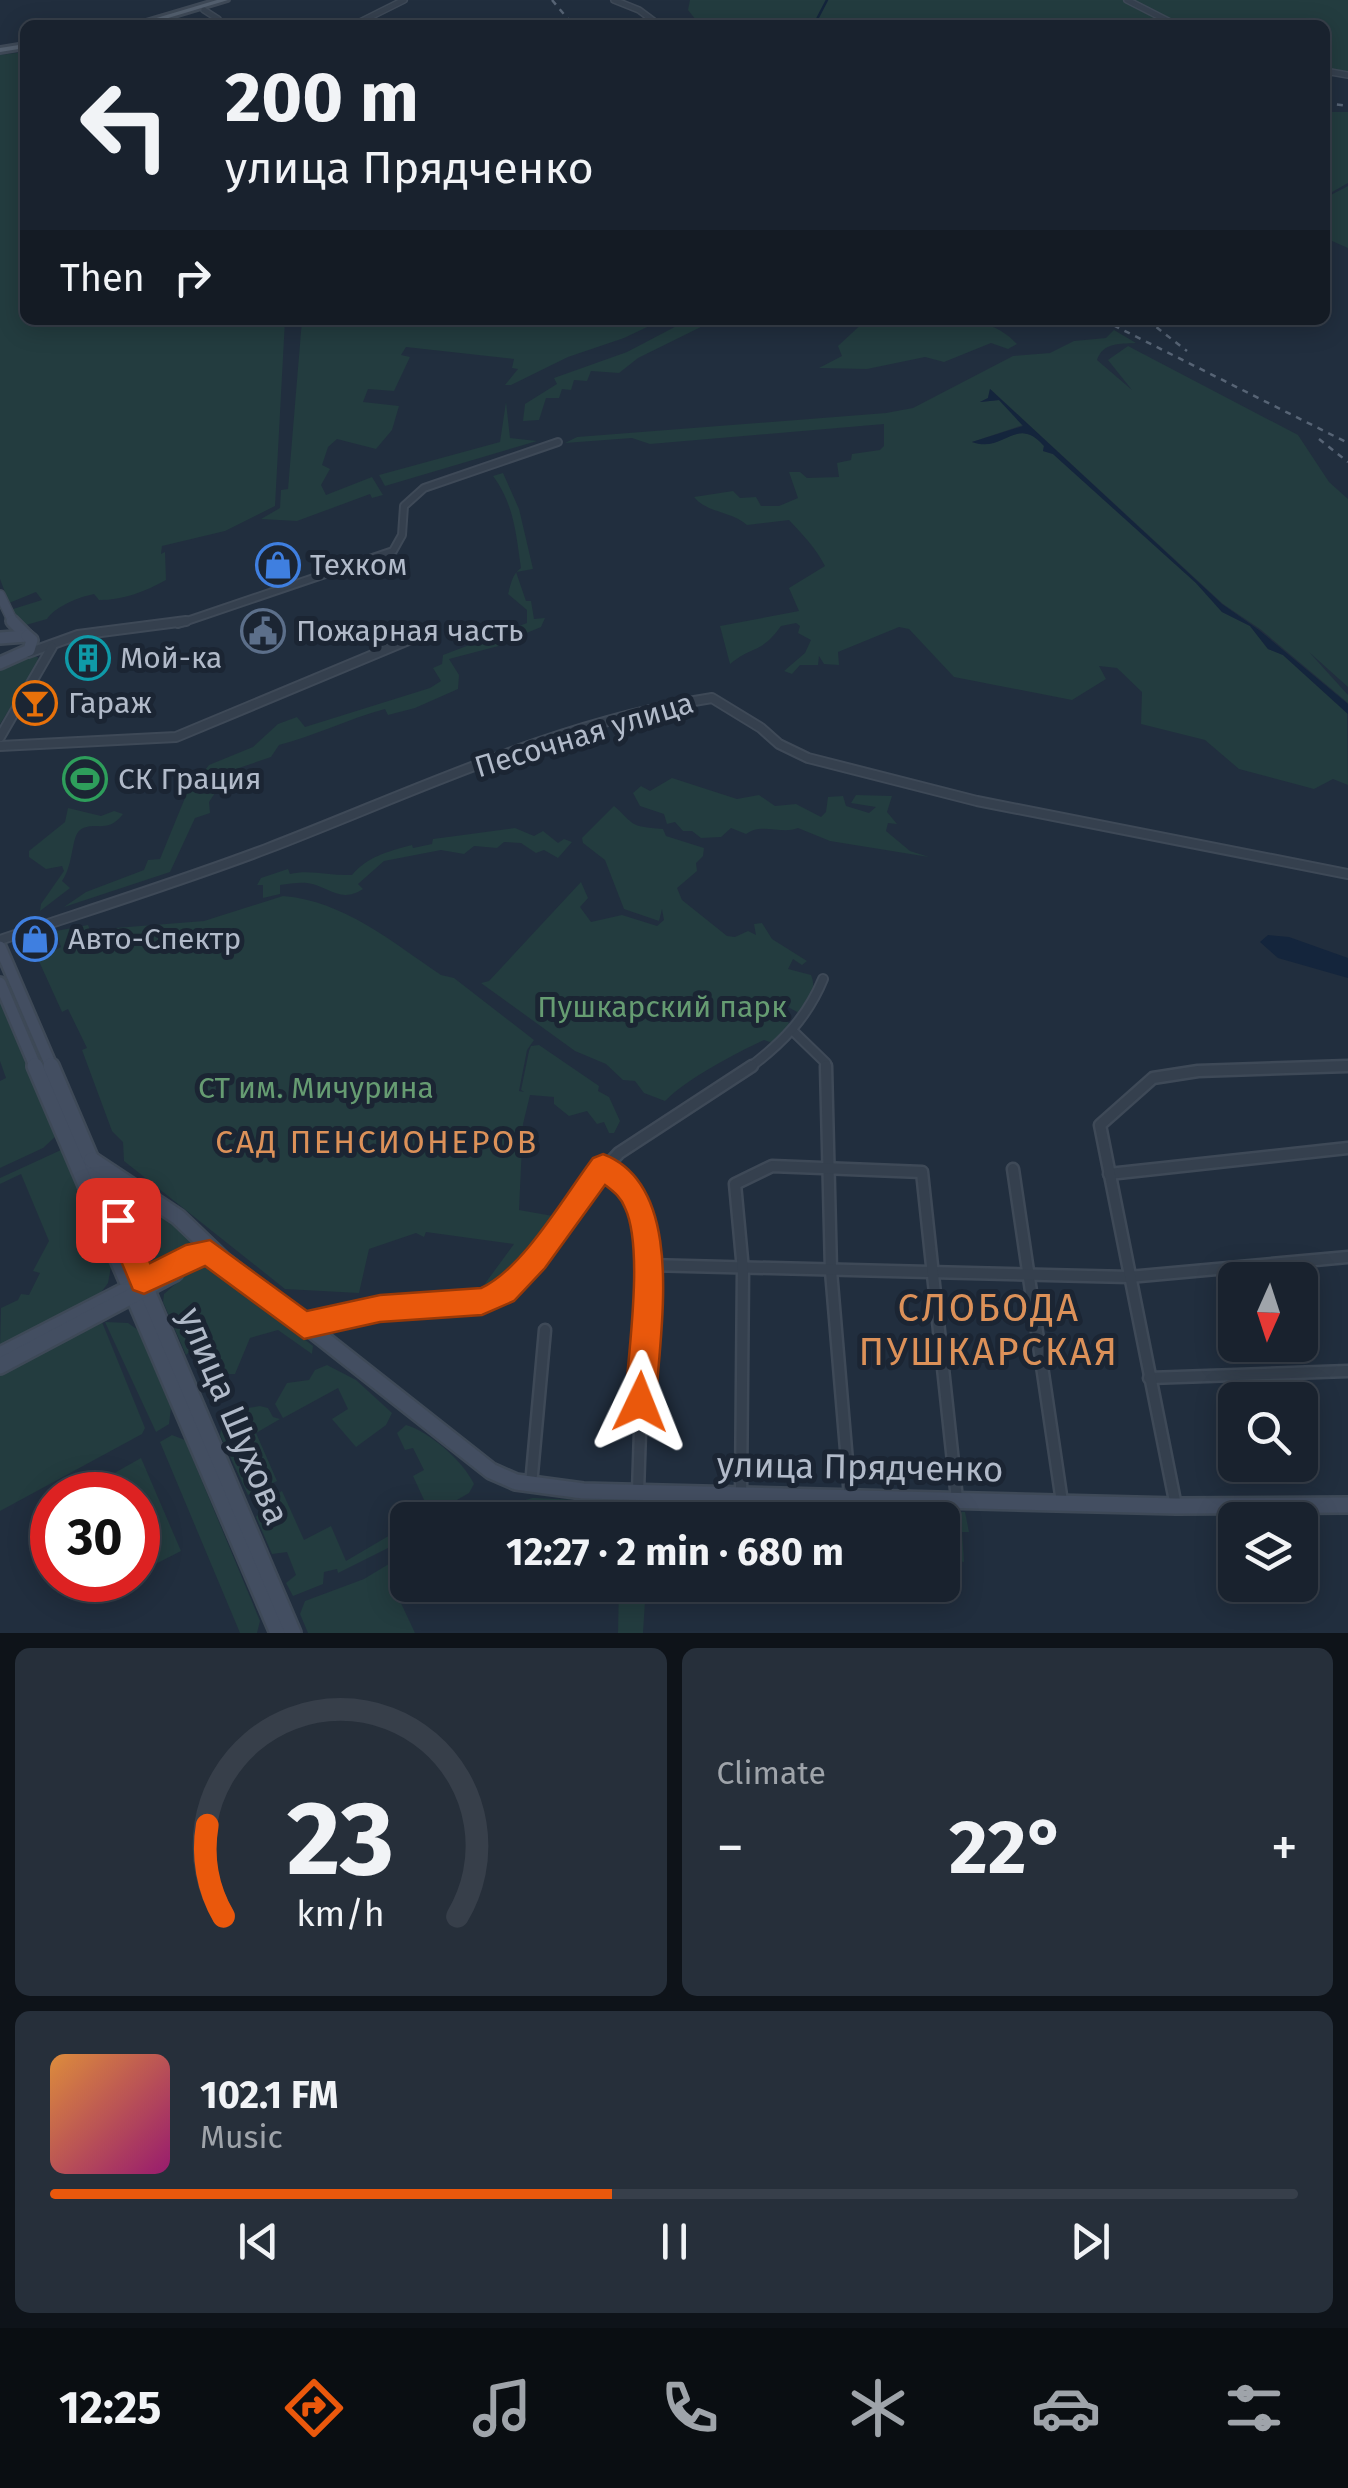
<!DOCTYPE html>
<meta charset="utf-8">
<style>
body{margin:0;font-family:"Fira Sans",sans-serif;background:#262f3a;color:#f1f3f6;height:100vh;display:flex;flex-direction:column;font-size:38px;white-space:nowrap}
*{box-sizing:border-box;margin:0}
p{font-size:32px;color:#9fa4aa}
.icon{flex:none;width:55px;height:55px;fill:none;stroke:currentColor;stroke-width:2;stroke-linecap:round;stroke-linejoin:round}
.map{position:relative;height:1633px;overflow:hidden}
.drawer{display:flex;flex-direction:column;gap:15px;padding:15px;background:#0e1319;flex:1}
.drawer>*{flex:none}
.hud{position:absolute;left:20px;top:20px;width:1310px;height:305px;border-radius:15px;box-shadow:0 5px 25px #0003,0 0 0 2px #373f4a;background:#19222e;color:#f1f3f6;overflow:hidden}
.needle{width:65px;rotate:183deg}
.controls{position:absolute;left:1218px;top:1262px;display:grid;gap:20px}
.controls a{display:grid;place-items:center;width:100px;height:100px;border-radius:15px;background:#19222e;box-shadow:0 5px 25px #0003,0 0 0 2px #373f4a;font-size:50px}
.speed{position:absolute;left:30px;top:1472px;display:flex;gap:20px;font-size:50px;font-weight:700;text-align:center}
.speed>*{display:grid;place-content:center;width:130px;height:130px;border-radius:50%;background:#19222e;box-shadow:0 5px 25px #0003,0 0 0 2px #373f4a;line-height:1}
.speed .limit{border:15px solid #d22;background:#fff;color:#111}
.pin{position:absolute;display:grid;place-items:center;width:85px;height:85px;color:#fff;margin:-42px;border-radius:20px;box-shadow:0 5px 15px #0006}
.me{position:absolute;width:110px;margin:-55px;rotate:2deg;stroke-linejoin:round;filter:drop-shadow(0 0 8px #0008)}
.turn{display:flex;align-items:center;gap:35px;height:210px;padding:0 40px;font-size:45px}
.turn .icon{width:130px;height:130px;stroke-width:2.5}
.turn b{display:block;font-size:70px;line-height:85px}
.then{display:flex;align-items:center;height:95px;padding:0 40px;background:#0003;gap:20px;font-size:38px}
.big{font-size:75px;font-weight:700;line-height:1.1}
.drawer .widget{flex:1;display:flex;flex-direction:column;justify-content:center;gap:15px;min-width:0;padding:0 35px;border-radius:15px;background:#262f3a}
.drawer .dial{align-items:center;gap:0}
.dial svg{height:260px;overflow:visible;fill:none;stroke:#373f4a;stroke-width:7;stroke-linecap:round;text-anchor:middle}
.dial text{fill:#f1f3f6;stroke:none}
.song{display:flex;align-items:center;gap:30px}
.cover{width:120px;height:120px;border-radius:15px;background:linear-gradient(135deg,hsl(30 70% 55%),hsl(320 70% 35%))}
.played{height:10px;border-radius:5px;background:linear-gradient(90deg,#ea580c 45%,#373f4a 45%)}
.keys{display:flex;justify-content:space-around;direction:ltr}
.heat{display:flex;justify-content:space-between;align-items:center;font-size:55px;direction:ltr}
.drawer .tiles{flex:1;display:grid;gap:15px;grid-template-columns:1fr 1fr}
.widget:last-child{grid-column:span 2}
.trip{position:absolute;left:390px;top:1502px;width:570px;height:100px;border-radius:15px;background:#19222e;box-shadow:0 5px 25px #0003,0 0 0 2px #373f4a;font-weight:700;line-height:100px;text-align:center}
.menu{display:flex;height:160px;justify-content:space-around;align-items:center;background:#0a0e12;color:#9fa4aa}
.menu .icon{width:70px;height:70px}
.menu .on{color:#ea580c}
.menu b{font-size:45px;color:#f1f3f6}
.map>svg:first-child{display:block}
</style>
<div class="map">
<svg width="1348" height="1633" viewBox="0 0 1348 1633">
<rect width="100%" height="100%" fill="#212e3e"/>
<g fill="#233c3f">
<path d="M690 0H1348V73L1325 69V25H700L688 10Z"/>
<path d="M25 52V320H285L275 506 225 531 162 546 161 554 165 552 166 580C144 592 124 600 99 600L94 594C79 597 56 606 47 619L26 625 16 620 13 609 42 600 36 592 9 603 0 579V55Z"/>
<path d="M1325 112H1348V183L1325 196Z"/>
<path d="M1348 186V248L1325 238V198Z"/>
<path d="M302 320H662L624 338 568 357 511 385H505L518 369 512 368 514 359 406 347 401 355 410 357 394 391 368 389 363 402 399 406 392 430 376 449 337 439 328 447 322 465 330 469 321 485 326 495 372 477 383 495 372 498 370 494 297 521 261 519 280 508 281 490 288 489Z"/>
<path d="M688 320H715L638 358 619 373 591 371 587 381 574 380 571 390 562 389 559 398H546L539 420 523 421 525 404 557 384 554 378 627 352Z"/>
<path d="M866 320C913 320 982 305 1017 344L1008 349 991 343 944 362 925 357 867 369 819 368 842 356 838 346Z"/>
<path d="M1114 330 1136 343C1120 344 1103 342 1097 360L1132 390 1108 360 1128 346 1298 435 1329 482 1348 499V687L1309 652 1348 695V703L1260 629 1223 604 990 389 988 398 980 402 999 400 1023 425 972 442C1004 453 1017 414 1044 446L1043 451 1053 454 1196 583 1222 612 1250 626 1268 649 1283 655 1347 713 1348 785 1333 779 1314 789 1239 769 1205 740 1141 724 1142 692 1117 668 1099 666 1106 679 1072 700 954 677 909 629 899 627 838 652 839 665 824 664 819 656 818 665H800L792 674 784 671 805 653 811 640 798 633 800 626 796 623 781 626C760 655 754 644 730 664L720 626 799 611 789 588 825 566C816 548 802 534 789 520L747 525C731 511 707 513 694 497L733 491 740 498 756 497 761 506H779L798 498 789 472H800L807 478 839 477 837 463 851 460 852 454 880 450 884 446V424L650 444 632 438 565 443 577 437 886 413 913 408 1013 356 1050 353 1074 341 1106 338Z"/>
<path d="M506 402 510 438 537 441 385 486 379 475 500 442Z"/>
<path d="M503 473 519 509 533 569 516 572 526 601H531L534 619 545 618 541 627 517 637 518 641 449 659 459 675 458 689 415 708 388 715 385 709C348 719 314 736 279 745L271 757 236 769 225 778 209 802 210 813 195 818 170 872 64 907 86 892 144 870 148 860 160 859 187 793 209 765 253 747 278 724 297 717 305 727 430 688 441 681 433 668 442 664 443 655 527 623V610L508 594C511 584 512 574 521 568 516 534 514 504 493 476Z"/>
<path d="M31 657H38L37 666 0 724V668Z"/>
<path d="M672 778 737 799 759 795 775 806 796 804 821 817 826 812 828 797 843 796 846 806 869 813 876 807 851 803 856 795 892 796 887 812 897 824 888 823 886 831 910 851 929 857 830 841 798 828C781 835 762 822 746 834L731 828 721 837 701 838 692 831H683L675 822 667 824 664 814 640 806 633 793 641 786 650 791Z"/>
<path d="M614 806C636 825 627 826 663 829L666 836 704 848 703 856 696 863 697 871 677 888 682 900 727 936 735 937 748 931 756 935 754 924 762 923 772 939 807 961 802 965 793 959 788 969 811 975C817 989 810 1002 801 1014L786 1006 777 1007 791 1026 773 1043 764 1040C734 1054 688 1078 665 1101L644 1093 635 1081 623 1080 606 1064 575 1051 481 983 489 981 581 882 588 898 580 907 591 922 622 915 657 926 664 920 662 909 659 921 624 909 605 860 583 843 582 838Z"/>
<path d="M68 808 101 816 114 811 123 814C107 835 95 820 80 830 71 837 74 864 62 881L70 888 40 911 41 904 64 871 62 866 46 869 29 857V851L65 822Z"/>
<path d="M515 828 534 836 543 831 558 843 564 839 572 842 558 858 544 850 536 853 521 843 504 842 497 848 474 846 464 854 441 850 384 861 358 884 363 889C340 904 329 886 307 883 298 882 289 884 280 885V894L263 898V885H257L261 878 288 869 290 874C309 869 331 876 352 875 367 857 386 852 412 845L413 848 432 844 433 839Z"/>
<path d="M283 896C344 901 392 942 441 975L454 978 534 1040 527 1050 519 1091 524 1092 521 1090 529 1051 531 1046 539 1045 599 1086 598 1091 609 1097 620 1121 614 1133H609L604 1122 597 1124 587 1111 569 1116 554 1104V1097L530 1095 523 1124 519 1210 553 1216 496 1292 483 1295 484 1285 514 1244 426 1232 424 1237 416 1233 369 1249 359 1293 285 1289 124 1161 123 1142 112 1131 82 1050 87 1048 68 1009 62 1012 38 959 61 947 56 931 88 925 90 930 204 921Z"/>
<path d="M0 1002 56 1136 43 1148 0 1168V1081L6 1078 0 1061Z"/>
<path d="M61 1150 111 1267 108 1283 97 1298 0 1349 1 1308 18 1300 21 1294 29 1295 40 1273 33 1271 49 1241 21 1174 0 1184V1178Z"/>
<path d="M107 1176 159 1211 203 1247 159 1267 145 1263Z"/>
<path d="M211 1265 313 1346 312 1354 278 1330 250 1338 235 1374H229L213 1360 206 1342 199 1343 186 1355 163 1302 164 1294 189 1272Z"/>
<path d="M102 1322 145 1428 142 1434 0 1511V1373Z"/>
<path d="M105 1322 128 1323 138 1330 171 1408 169 1424 156 1432Z"/>
<path d="M327 1365 356 1380 392 1413 386 1425 356 1447 332 1419 348 1409 338 1388 283 1418 275 1404 287 1383 309 1380 315 1370Z"/>
<path d="M260 1406 268 1408 273 1417 280 1419 256 1433 277 1481 248 1495 220 1435 223 1418 242 1417 248 1408Z"/>
<path d="M406 1425C430 1432 463 1461 474 1484L469 1493 431 1515 413 1476 424 1470 413 1448 405 1450 397 1433Z"/>
<path d="M172 1435 185 1440 260 1621 257 1633H240L160 1442Z"/>
<path d="M141 1458 181 1551 138 1573V1495H91L88 1488Z"/>
<path d="M282 1491 304 1540 331 1526 346 1561 397 1531 402 1541 338 1573 337 1569 324 1572 323 1584 293 1596 286 1583 296 1575 287 1552 272 1554 256 1517 267 1499Z"/>
<path d="M533 1498 644 1503 649 1520 524 1508 505 1520H478L476 1516 479 1513 498 1517 510 1504Z"/>
<path d="M780 1506 886 1509 896 1520H775V1510Z"/>
<path d="M912 1510 965 1512 969 1532H962L964 1562 943 1558 942 1520H906Z"/>
<path d="M407 1553V1575L392 1584 415 1633H308L300 1614 305 1601 364 1579Z"/>
<path d="M619 1585H646L643 1633H618Z"/>
</g>
<g fill="#14253c">
<path d="M990 389 1222 604 1259 630 1348 704V714L1283 655 1268 649 1250 626 1222 612 1196 583 1053 454 1043 451 1044 446C1016 414 1004 454 972 442L1023 426 999 400 980 402 988 398Z"/>
<path d="M1268 935 1289 937 1348 958V978L1278 958 1260 942Z"/>
</g>
<g fill="none" stroke-linecap="round" stroke-linejoin="round">
<path stroke="#14253c" stroke-width="2.5" d="M814 25 827 0"/>
<g stroke="#3e4957" stroke-width="8">
<g id="minor-far3">
<path d="M614 0 639 10 659 25"/>
<path d="M1127 0 1176 25"/>
<path d="M204 10 218 19 216 25"/>
<path d="M354 25 404 0"/>
<path d="M1325 71 1348 75"/>
</g>
</g>
<g stroke="#3e4957" stroke-width="10">
<path id="minor-far2" d="M178 624 393 551 402 535 404 506 424 488 558 442"/>
</g>
<g stroke="#3e4957" stroke-width="12">
<g id="minor-far1">
<path d="M28 653 78 635 186 621"/>
<path d="M0 737 52 647"/>
<path d="M0 746 176 737 423 634"/>
<path d="M0 940C89 910 179 882 266 849 412 793 557 722 712 698L761 728 779 744 808 758 977 801 1348 874"/>
<path d="M794 1032 826 1063V1068"/>
<path d="M749 1068C782 1043 807 1018 823 979"/>
<path d="M1283 1068 1348 1066"/>
</g>
</g>
<g stroke="#3e4957" stroke-width="15">
<g id="minor">
<path d="M826 1066 831 1271 850 1497"/>
<path d="M603 1167 633 1199 646 1248 638 1492"/>
<path d="M1013 1169 1062 1502"/>
<path d="M1109 1174 1348 1148"/>
<path d="M648 1265 1129 1277 1348 1257"/>
<path d="M308 1324 382 1308 475 1302 502 1292 534 1264 588 1186 619 1153 752 1066"/>
<path d="M1149 1378 1348 1371"/>
<path d="M531 1485 545 1330"/>
<path d="M741 1494 743 1270 735 1184 772 1166 922 1172 957 1499"/>
<path d="M1176 1506 1100 1125 1153 1078 1198 1071 1348 1066"/>
</g>
</g>
<g stroke="#3e4957" stroke-width="12">
<path id="secondary-far2" d="M0 595 14 624"/>
</g>
<g stroke="#3e4957" stroke-width="16">
<g id="secondary-far1">
<path d="M12 621 27 636"/>
<path d="M0 638 27 636"/>
<path d="M0 663 29 650 32 640 27 636"/>
<path d="M0 947 52 1068"/>
<path d="M0 983 36 1068"/>
</g>
</g>
<g stroke="#3e4957" stroke-width="20">
<g id="secondary">
<path d="M35 1066 278 1633"/>
<path d="M51 1066 293 1633"/>
<path d="M92 1160 178 1217 222 1259 491 1471 516 1482 583 1491 1176 1506 1348 1505"/>
<path d="M0 1355 196 1254 220 1258"/>
<path d="M0 1366 175 1273"/>
</g>
</g>
<g stroke="#3e4957" stroke-width="6">
<g id="primary">
<path d="M217 0H228L145 25H133Z"/>
<path d="M25 44V48L0 52V48Z"/>
</g>
</g>
<use href="#minor-far3" stroke="#35404e" stroke-width="5"/>
<use href="#minor-far2" stroke="#35404e" stroke-width="6"/>
<use href="#minor-far1" stroke="#35404e" stroke-width="8"/>
<use href="#minor" stroke="#35404e" stroke-width="10"/>
<use href="#secondary-far2" stroke="#434e61" stroke-width="9"/>
<use href="#secondary-far1" stroke="#434e61" stroke-width="11"/>
<use href="#secondary" stroke="#434e61" stroke-width="15"/>
<use href="#primary" fill="#535f6e" fill-rule="evenodd"/>
<g stroke="#576475" stroke-width="2.5" stroke-dasharray="6 6" stroke-linecap="butt">
<path d="M552 0 573 25"/>
<path d="M1325 103 1348 106"/>
<path d="M1103 320 1348 443"/>
<path d="M1147 320 1187 351"/>
<path d="M1319 439 1348 462"/>
</g>
</g>
<path fill="#ea580c" stroke="#983908" stroke-width="2.5" d="M603 1154C688 1186 659 1332 656 1402L651 1413 640 1417 630 1413 625 1402C628 1355 644 1248 625 1208 621 1197 614 1192 605 1185L545 1268 514 1301 482 1315 380 1322 304 1339 205 1266 144 1294 133 1290 104 1220 108 1212 118 1208 128 1212 150 1263 186 1245 210 1240 307 1311 380 1295 481 1288C523 1269 565 1195 593 1158Z"/>
<defs>
<g id="shop-ring" transform="scale(2.25)"><circle r="9.5" fill="#1b2533" stroke="#3f7fe0" stroke-width="1.5"/><path d="M-5-2.5h2.3a2.7 3.5 0 0 1 5.4 0H5L5.5 6h-11ZM-1.5-2.5h3a1.5 2.3 0 0 0-3 0Z" fill="#3f7fe0"/></g>
<g id="civic-ring" transform="scale(2.25)"><circle r="9.5" fill="#1b2533" stroke="#5c6f8a" stroke-width="1.5"/><path d="M-.6-6.5H3V-4.5H.6V-3L4-1V1h2V6H-6V1h2V-1L-.6-3ZM-1.2 2.5V6h2.4V2.5Z" fill="#5c6f8a"/></g>
<g id="building-ring" transform="scale(2.25)"><circle r="9.5" fill="#1b2533" stroke="#0f9aa8" stroke-width="1.5"/><path d="M-4-6H4V6H1V3H-1V6H-4ZM-2.5-4.3h1.7v1.8h-1.7ZM.8-4.3h1.7v1.8H.8ZM-2.5-1h1.7V.8h-1.7ZM.8-1h1.7V.8H.8Z" fill="#0f9aa8"/></g>
<g id="bar-ring" transform="scale(2.25)"><circle r="9.5" fill="#1b2533" stroke="#e8710a" stroke-width="1.5"/><path d="M-6-5H6L.8 .8V4.5H3.5V6h-7V4.5H-.8V.8Z" fill="#e8710a"/></g>
<g id="stadium-ring" transform="scale(2.25)"><circle r="9.5" fill="#1b2533" stroke="#2e9e5b" stroke-width="1.5"/><path d="M0-5a6.5 5 0 1 0 0 10a6.5 5 0 1 0 0-10ZM-3.5-1.8h7v3.6h-7Z" fill="#2e9e5b"/></g>
</defs>
<g fill-rule="evenodd">
<use href="#shop-ring" x="278" y="565"/>
<use href="#civic-ring" x="263" y="631"/>
<use href="#building-ring" x="88" y="658"/>
<use href="#bar-ring" x="35" y="703"/>
<use href="#stadium-ring" x="85" y="779"/>
<use href="#shop-ring" x="35" y="939"/>
</g>
<g text-anchor="middle" dominant-baseline="central" stroke-width="10" stroke-linejoin="round" paint-order="stroke">
<g font-size="30" fill="#b1bac9" stroke="#1b2533" text-anchor="start">
<text x="310" y="565">Техком</text>
<text x="296" y="631">Пожарная часть</text>
<text x="120" y="658">Мой-ка</text>
<text x="68" y="703">Гараж</text>
<text x="118" y="779">СК Грация</text>
<text x="68" y="939">Авто-Спектр</text>
</g>
<g font-size="30" fill="#b1bac9" stroke="#1b2533">
<text transform="translate(584 735) rotate(-17)">Песочная улица</text>
</g>
<g font-size="30" fill="#669c72" stroke="#1b2533">
<text x="662" y="1007">Пушкарский парк</text>
<text x="316" y="1088">СТ им. Мичурина</text>
</g>
<g font-size="32" letter-spacing="2.5" fill="#dc9159" stroke="#1b2533">
<text x="377" y="1142">САД ПЕНСИОНЕРОВ</text>
</g>
<g font-size="35" fill="#b1bac9" stroke="#1b2533">
<text transform="translate(234 1416) rotate(67)">улица Шухова</text>
<text transform="translate(860 1467) rotate(1)">улица Прядченко</text>
</g>
<g font-size="38" letter-spacing="2.5" fill="#dc9159" stroke="#1b2533">
<text x="989" y="1308">СЛОБОДА<tspan x="989" dy="44">ПУШКАРСКАЯ</tspan></text>
</g>
</g>
</svg>
<div class="controls">
<a><svg class="needle" viewBox="-14 -14 28 28"><path d="M0-13l5 13h-10z" fill="#e53935"/><path d="M0 13l5-13h-10z" fill="#9fa4aa"/></svg></a>
<a><svg class="icon" aria-label="search" viewBox="0 0 24 24"><circle cx="10" cy="10" r="6"/><path d="M15 15l6 6"/></svg></a>
<a><svg class="icon" aria-label="layers" viewBox="0 0 24 24"><path d="M12 4l9 5-9 5-9-5zM3 14l9 5 9-5"/></svg></a>
</div>
<div class="speed"><div class="limit">30</div></div>
<div class="pin" style="left:118px;top:1220px;background:#d93025"><svg class="icon" aria-label="arrive" viewBox="0 0 24 24"><path d="M6 21V4h12l-3 4 3 4H6"/></svg></div>
<svg class="me" style="left:640px;top:1402px" viewBox="-20 -20 40 40"><path d="M0-17L14 15 0 8-14 15z" fill="#ea580c" stroke="#fff" stroke-width="4"/></svg>
<div class="trip">12:27 · 2 min · 680 m</div>
<div class="hud">
<div class="turn"><svg class="icon" aria-label="left" viewBox="0 0 24 24"><path d="M17 20v-9H6M10 6l-5 5 5 5"/></svg><div><b>200 m</b>улица Прядченко</div></div>
<div class="then">Then<svg class="icon" aria-label="right" viewBox="0 0 24 24"><path d="M7 20v-9h11M14 6l5 5-5 5"/></svg></div>
</div>
</div>
<section class="drawer">
<div class="tiles">
<div class="widget dial"><svg viewBox="0 0 100 80">
<path d="M14 69A42 42 0 1 1 86 69"/>
<path d="M14 69A42 42 0 0 1 9 41" stroke="#ea580c"/>
<text x="50" y="56" font-size="32" font-weight="700">23</text>
<text x="50" y="72" font-size="11">km/h</text>
</svg></div>
<div class="widget"><p>Climate</p>
<div class="heat"><a>−</a><b class="big">22°</b><a>+</a></div>
</div>
<div class="widget">
<div class="song"><i class="cover"></i><div><b>102.1 FM</b><p>Music</p></div></div>
<div class="played"></div>
<div class="keys"><svg class="icon" aria-label="previous" viewBox="0 0 24 24"><path d="M18 5L8 12l10 7zM5 5v14"/></svg><svg class="icon" aria-label="pause" viewBox="0 0 24 24"><path d="M8 5v14M16 5v14"/></svg><svg class="icon" aria-label="next" viewBox="0 0 24 24"><path d="M6 5l10 7-10 7zM19 5v14"/></svg></div>
</div>
</div>
</section>
<nav class="menu">
<b>12:25</b>
<svg class="icon on" aria-label="directions" viewBox="0 0 24 24"><path d="M12 3l9 9-9 9-9-9zM9 14v-3h6M13 9l2 2-2 2"/></svg>
<svg class="icon" aria-label="music" viewBox="0 0 24 24"><path d="M9 18V5l10-2v13"/><circle cx="6" cy="18" r="3"/><circle cx="16" cy="16" r="3"/></svg>
<svg class="icon" aria-label="phone" viewBox="0 0 24 24"><path d="M5 4h4l2 5-3 2q2 4 5 5l2-3 5 2v4C11 20 4 13 5 4z"/></svg>
<svg class="icon" aria-label="climate" viewBox="0 0 24 24"><path d="M12 3v18M4 7l16 10M4 17L20 7"/></svg>
<svg class="icon" aria-label="car" viewBox="0 0 24 24"><path d="M5 17H2v-5l4-1 3-4h7l3 4 3 1v5h-3M9 17h6M6 11h13"/><circle cx="7" cy="17" r="2"/><circle cx="17" cy="17" r="2"/></svg>
<svg class="icon" aria-label="filters" viewBox="0 0 24 24"><path d="M4 7h16M4 17h16"/><circle cx="9" cy="7" r="2"/><circle cx="15" cy="17" r="2"/></svg>
</nav>
